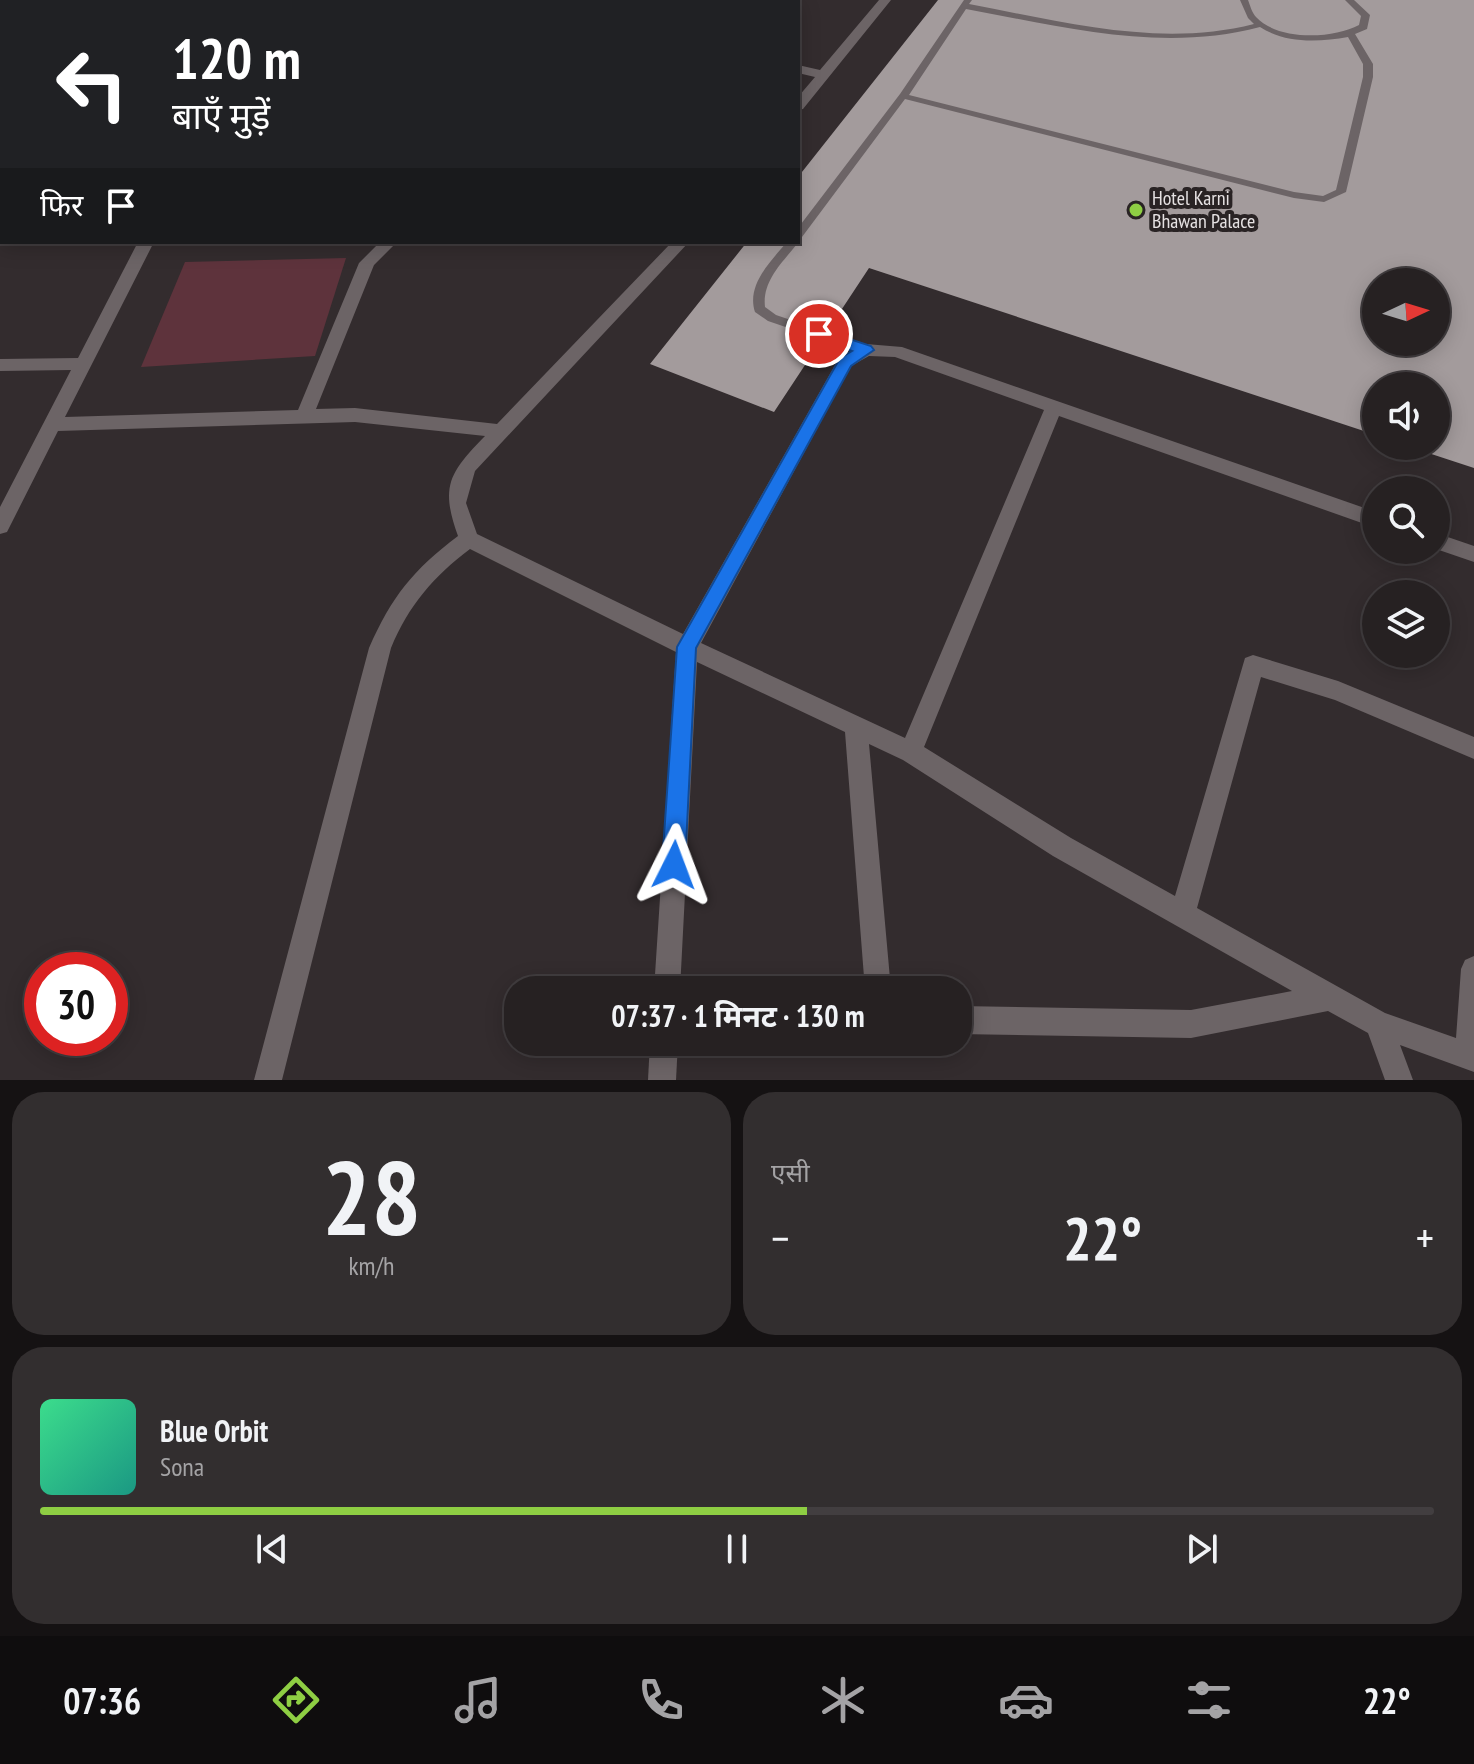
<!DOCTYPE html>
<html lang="hi">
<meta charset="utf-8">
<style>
body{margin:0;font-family:"PT Sans Narrow","Noto Sans Devanagari",sans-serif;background:#322e2f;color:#f1f3f6;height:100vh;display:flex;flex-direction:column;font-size:30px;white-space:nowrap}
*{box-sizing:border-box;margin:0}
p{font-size:26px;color:#a4a3a5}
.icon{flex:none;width:44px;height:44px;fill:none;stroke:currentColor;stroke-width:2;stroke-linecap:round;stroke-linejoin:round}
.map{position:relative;height:1080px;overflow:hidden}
.drawer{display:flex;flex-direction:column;gap:12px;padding:12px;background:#151213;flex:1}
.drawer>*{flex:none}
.hud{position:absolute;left:0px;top:0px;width:800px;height:244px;box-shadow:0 4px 20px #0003,0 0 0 2px #423e40;background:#202124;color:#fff;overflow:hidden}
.needle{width:52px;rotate:86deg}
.controls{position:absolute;left:1362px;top:268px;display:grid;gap:16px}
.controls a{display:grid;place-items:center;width:88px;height:88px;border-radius:50%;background:#262122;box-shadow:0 4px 20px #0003,0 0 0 2px #423e40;font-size:40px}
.speed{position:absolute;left:24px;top:952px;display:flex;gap:16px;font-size:40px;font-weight:700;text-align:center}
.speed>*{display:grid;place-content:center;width:104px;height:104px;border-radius:50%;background:#262122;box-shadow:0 4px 20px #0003,0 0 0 2px #423e40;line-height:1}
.speed .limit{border:12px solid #d22;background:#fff;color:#111}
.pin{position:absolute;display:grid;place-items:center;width:68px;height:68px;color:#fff;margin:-34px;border:4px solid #fff;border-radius:50%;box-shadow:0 2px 8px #0007}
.me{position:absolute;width:88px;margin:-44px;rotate:3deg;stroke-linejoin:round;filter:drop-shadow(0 0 6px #0008)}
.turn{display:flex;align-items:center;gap:28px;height:168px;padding:0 40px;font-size:36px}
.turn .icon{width:104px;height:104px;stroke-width:2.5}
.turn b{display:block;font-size:56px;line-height:68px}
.then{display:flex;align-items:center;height:76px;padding:0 40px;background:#0003;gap:16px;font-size:30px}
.big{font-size:60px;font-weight:700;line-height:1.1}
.drawer .widget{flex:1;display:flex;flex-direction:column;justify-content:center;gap:12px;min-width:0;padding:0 28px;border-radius:32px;background:#322e2f}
.drawer .dial{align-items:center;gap:0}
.dial b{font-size:104px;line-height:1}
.song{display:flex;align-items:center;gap:24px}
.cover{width:96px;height:96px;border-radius:12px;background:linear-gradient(135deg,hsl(150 70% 55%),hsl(170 70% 35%))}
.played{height:8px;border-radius:4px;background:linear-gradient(90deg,#8ece43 55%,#423e40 55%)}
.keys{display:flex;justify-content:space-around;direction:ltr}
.heat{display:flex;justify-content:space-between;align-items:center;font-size:44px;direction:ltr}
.drawer .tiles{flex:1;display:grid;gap:12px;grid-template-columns:1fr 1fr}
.widget:last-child{grid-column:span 2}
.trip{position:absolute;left:504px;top:976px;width:468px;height:80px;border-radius:32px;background:#262122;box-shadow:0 4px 20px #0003,0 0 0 2px #423e40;font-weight:700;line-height:80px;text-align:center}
.menu{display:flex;height:128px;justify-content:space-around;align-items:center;background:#0f0d0e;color:#a4a3a5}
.menu .icon{width:56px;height:56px}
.menu .on{color:#8ece43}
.menu b{font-size:36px;color:#f1f3f6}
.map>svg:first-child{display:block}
</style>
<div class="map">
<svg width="1474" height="1080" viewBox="0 0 1474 1080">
<rect width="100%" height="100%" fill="#332c2e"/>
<path fill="#5e333c" d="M346 258 315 356 141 367 185 262Z"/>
<path fill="#a39b9c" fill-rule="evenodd" d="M938 0H1474V468L1410 447 1436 446V386H1376V435L869 268 774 412 650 364 747 242H798V177ZM1376 282H1436V342H1376Z"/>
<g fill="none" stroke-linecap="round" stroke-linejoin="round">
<g fill="#6c6466" fill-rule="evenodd">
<path d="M964 0H972L969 4C1063 22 1160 48 1254 24L1248 18 1240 0H1248C1250 5 1252 13 1256 17 1278 41 1333 39 1359 25L1361 16 1345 0H1354L1370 15 1367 29 1355 34 1373 64V77L1346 192 1324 202 1294 198 905 99 802 237 798 238V228L900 94ZM966 9C1064 27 1162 53 1260 27 1286 44 1319 42 1348 37L1363 64V77L1336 190 1323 196 1294 192 909 95Z"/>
<path d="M798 241V242L797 244C782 263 762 281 765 307L776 315 870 347 872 350 870 353H862L768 321 755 312C746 285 771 261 787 242Z"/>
</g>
<g fill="#6c6466" fill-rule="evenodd">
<path d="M262 0H274L261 2Z"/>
<rect x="454" y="0" width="12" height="2"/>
<path d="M530 0H548L549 2H531Z"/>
<path d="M879 0H891L803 109 798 110V97L815 77 798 73V65L820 70Z"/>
<rect x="0" y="37" width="2" height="8"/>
<path d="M0 115H2L0 126Z"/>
<path d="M138 242H154L65 417 298 410 359 263 380 242H397L374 265 316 409 355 408 497 424 672 242H689L475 471 466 503 477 534 683 634 839 358 866 344 902 347 1376 512V528L1059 416 924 747 1071 838 1175 896 1245 658 1253 655 1338 681 1474 737V759L1335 700 1261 677 1197 908 1385 1013 1456 1038 1461 969 1465 960 1474 956V1072L1400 1045 1413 1080H1385L1368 1033 1328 1011 1191 1038 958 1034V1006L1191 1010 1292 991 1053 856 903 760 869 744 891 990H865L845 732 697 662 680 990H654L676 652 470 549C433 577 409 605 391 648L282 1080H254L369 648C392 596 413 570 458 536 440 486 449 473 485 436L355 422 58 431 7 532 0 534V507L71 370 0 371V359L78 358ZM869 356 895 357 1044 410 905 738 701 643 851 366Z"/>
<path d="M1436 533 1474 546V562L1436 549Z"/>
<path d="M650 1042H678L676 1080H648Z"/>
</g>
</g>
<path fill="#1a73e8" stroke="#114b97" stroke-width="2" d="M819 329 871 346 874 350 851 366 696 648 685 865 682 873 674 877 666 873 662 865 677 647 840 358 852 351 814 338V330Z"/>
<circle fill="#8ece43" stroke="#292324" stroke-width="3" cx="1136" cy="210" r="8"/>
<g text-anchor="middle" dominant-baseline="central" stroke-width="8" stroke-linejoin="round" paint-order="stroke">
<g font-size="20" fill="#e5e1e2" stroke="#292324" text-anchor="start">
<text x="1152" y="198">Hotel Karni<tspan x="1152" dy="23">Bhawan Palace</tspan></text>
</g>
</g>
</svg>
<div class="controls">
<a><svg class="needle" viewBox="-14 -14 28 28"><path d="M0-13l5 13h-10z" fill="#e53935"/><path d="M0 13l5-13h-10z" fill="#a4a3a5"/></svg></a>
<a><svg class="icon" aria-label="sound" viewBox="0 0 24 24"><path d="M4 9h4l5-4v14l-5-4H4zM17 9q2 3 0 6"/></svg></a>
<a><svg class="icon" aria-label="search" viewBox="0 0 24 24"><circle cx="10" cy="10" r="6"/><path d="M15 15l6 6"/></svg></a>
<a><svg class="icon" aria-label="layers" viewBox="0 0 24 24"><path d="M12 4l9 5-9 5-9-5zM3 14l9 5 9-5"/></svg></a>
</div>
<div class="speed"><div class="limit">30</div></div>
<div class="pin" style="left:819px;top:334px;background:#d93025"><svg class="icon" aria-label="arrive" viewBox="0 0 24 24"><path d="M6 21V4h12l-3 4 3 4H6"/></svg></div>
<svg class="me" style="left:674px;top:865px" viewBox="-20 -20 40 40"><path d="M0-17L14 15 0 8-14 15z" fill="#1a73e8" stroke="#fff" stroke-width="4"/></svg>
<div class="trip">07:37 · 1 मिनट · 130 m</div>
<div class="hud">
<div class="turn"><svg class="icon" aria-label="left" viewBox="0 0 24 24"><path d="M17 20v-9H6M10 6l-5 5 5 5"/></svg><div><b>120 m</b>बाएँ मुड़ें</div></div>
<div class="then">फिर<svg class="icon" aria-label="arrive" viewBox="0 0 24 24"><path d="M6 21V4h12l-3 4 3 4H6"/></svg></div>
</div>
</div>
<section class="drawer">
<div class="tiles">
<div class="widget dial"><b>28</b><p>km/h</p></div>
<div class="widget"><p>एसी</p>
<div class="heat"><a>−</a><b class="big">22°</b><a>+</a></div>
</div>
<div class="widget">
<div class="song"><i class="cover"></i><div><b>Blue Orbit</b><p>Sona</p></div></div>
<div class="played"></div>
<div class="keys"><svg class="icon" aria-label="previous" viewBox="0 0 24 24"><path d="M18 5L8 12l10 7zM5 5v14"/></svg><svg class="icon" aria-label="pause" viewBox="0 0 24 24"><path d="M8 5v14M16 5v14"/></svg><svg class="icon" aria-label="next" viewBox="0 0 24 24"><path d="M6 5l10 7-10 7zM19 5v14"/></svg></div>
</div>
</div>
</section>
<nav class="menu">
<b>07:36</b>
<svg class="icon on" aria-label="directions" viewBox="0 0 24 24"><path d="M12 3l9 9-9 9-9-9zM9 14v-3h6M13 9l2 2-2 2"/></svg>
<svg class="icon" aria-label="music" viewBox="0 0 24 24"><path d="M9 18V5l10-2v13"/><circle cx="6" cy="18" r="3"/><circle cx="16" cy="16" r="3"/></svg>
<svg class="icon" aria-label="phone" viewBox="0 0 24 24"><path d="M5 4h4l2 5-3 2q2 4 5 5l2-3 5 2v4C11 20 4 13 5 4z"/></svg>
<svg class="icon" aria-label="climate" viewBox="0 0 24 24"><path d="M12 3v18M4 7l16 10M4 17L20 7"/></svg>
<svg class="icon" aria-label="car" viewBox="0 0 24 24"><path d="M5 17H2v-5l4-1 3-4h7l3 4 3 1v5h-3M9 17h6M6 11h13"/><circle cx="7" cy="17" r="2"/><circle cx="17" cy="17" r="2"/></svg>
<svg class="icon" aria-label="filters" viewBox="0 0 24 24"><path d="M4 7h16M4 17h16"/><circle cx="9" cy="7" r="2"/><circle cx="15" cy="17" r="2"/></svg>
<b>22°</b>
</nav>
